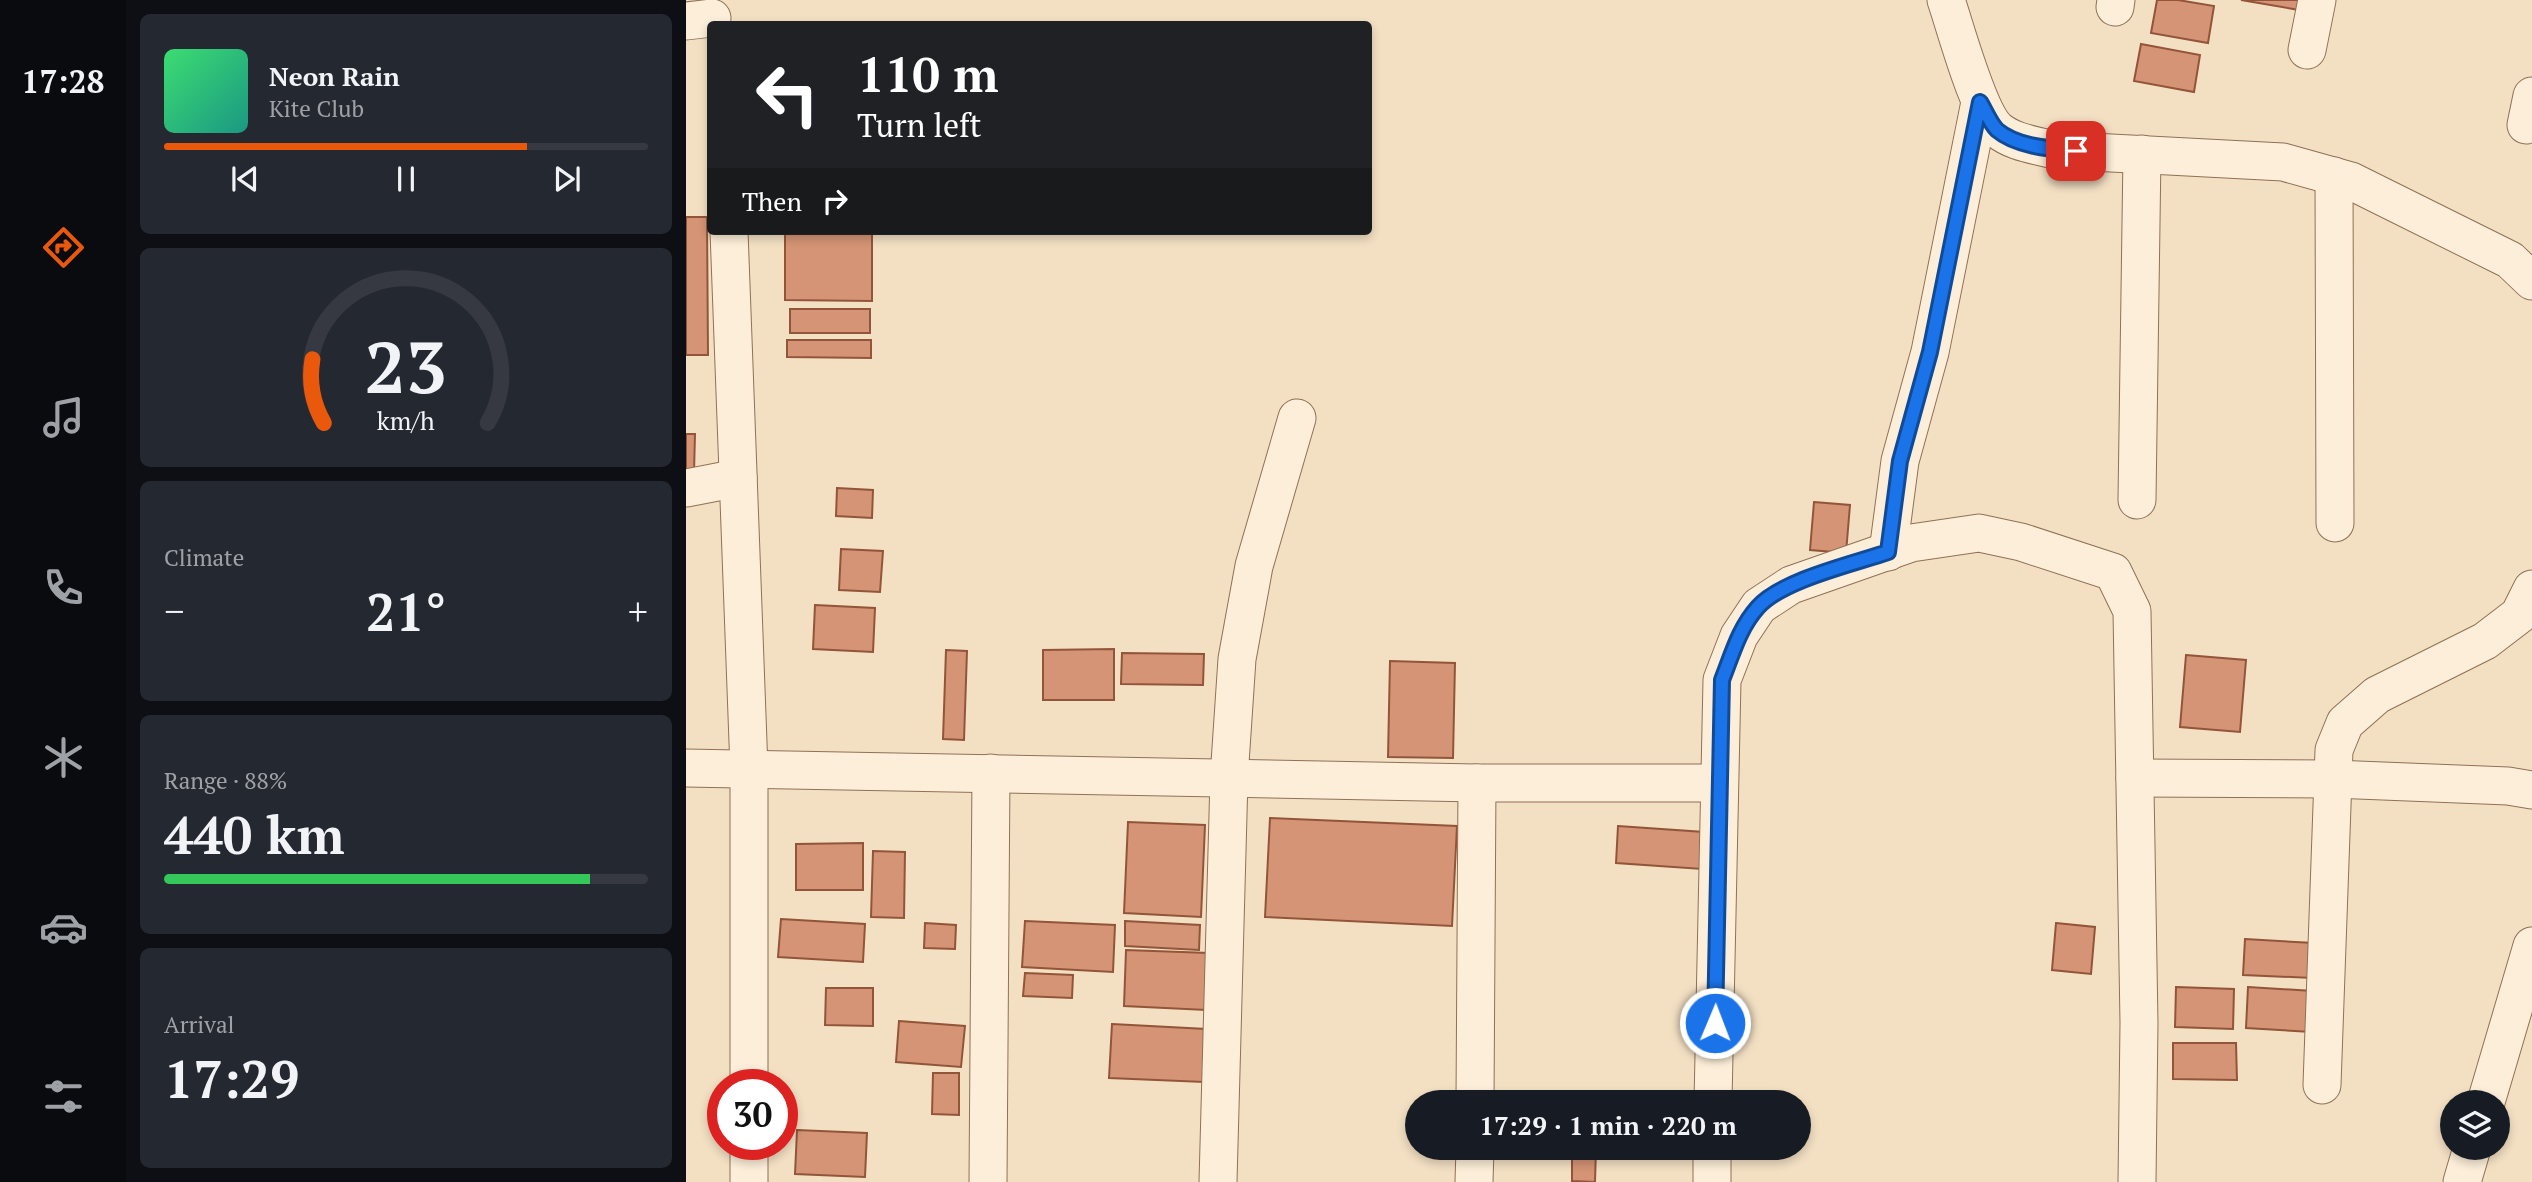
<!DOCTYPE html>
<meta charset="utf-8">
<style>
body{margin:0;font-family:"PT Serif",serif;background:#242831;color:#f1f3f6;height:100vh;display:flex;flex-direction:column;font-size:26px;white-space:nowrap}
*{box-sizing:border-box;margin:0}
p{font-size:23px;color:#9ea1a6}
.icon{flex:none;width:38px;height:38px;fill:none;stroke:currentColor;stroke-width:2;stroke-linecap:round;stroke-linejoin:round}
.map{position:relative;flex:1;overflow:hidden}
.side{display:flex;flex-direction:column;gap:14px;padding:14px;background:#0d0f14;width:560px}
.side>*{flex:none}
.guide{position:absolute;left:21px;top:21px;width:665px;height:214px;border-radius:7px;box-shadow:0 4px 10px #0003;background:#202124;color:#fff;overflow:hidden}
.controls{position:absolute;left:1754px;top:1090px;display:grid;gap:14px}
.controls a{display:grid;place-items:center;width:70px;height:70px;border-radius:50%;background:#171b24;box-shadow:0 4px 10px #0003;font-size:35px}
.speed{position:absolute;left:21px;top:1069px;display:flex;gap:14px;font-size:35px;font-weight:700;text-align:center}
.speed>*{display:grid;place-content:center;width:91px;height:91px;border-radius:50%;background:#171b24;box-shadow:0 4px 10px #0003;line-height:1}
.speed .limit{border:10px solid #d22;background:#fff;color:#111}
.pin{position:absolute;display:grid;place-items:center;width:60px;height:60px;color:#fff;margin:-30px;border-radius:14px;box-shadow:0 4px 10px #0006}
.me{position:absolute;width:77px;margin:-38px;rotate:1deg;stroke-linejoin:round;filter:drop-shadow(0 0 5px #0008)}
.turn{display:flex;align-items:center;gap:24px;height:147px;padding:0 35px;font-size:32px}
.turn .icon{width:91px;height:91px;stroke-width:2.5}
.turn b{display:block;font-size:49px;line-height:60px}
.then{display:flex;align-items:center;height:66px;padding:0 35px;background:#0003;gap:14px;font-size:26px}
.big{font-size:52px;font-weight:700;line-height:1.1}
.side .tile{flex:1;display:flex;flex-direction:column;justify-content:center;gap:10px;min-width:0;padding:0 24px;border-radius:10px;background:#242831}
.side .dial{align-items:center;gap:0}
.dial svg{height:182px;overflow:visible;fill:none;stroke:#363941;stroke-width:7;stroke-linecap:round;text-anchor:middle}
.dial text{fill:#f1f3f6;stroke:none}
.song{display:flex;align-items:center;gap:21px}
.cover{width:84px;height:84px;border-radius:10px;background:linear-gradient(135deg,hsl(140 70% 55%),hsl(170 70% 35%))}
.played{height:7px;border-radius:4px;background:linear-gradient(90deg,#ea580c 75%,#363941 75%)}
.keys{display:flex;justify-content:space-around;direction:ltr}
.heat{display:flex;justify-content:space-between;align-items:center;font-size:38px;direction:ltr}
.charge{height:10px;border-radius:5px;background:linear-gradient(90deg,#34c759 88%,#363941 0)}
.trip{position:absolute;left:719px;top:1090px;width:406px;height:70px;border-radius:35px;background:#171b24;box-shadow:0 4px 10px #0003;font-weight:700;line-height:70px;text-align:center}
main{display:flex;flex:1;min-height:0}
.tabs{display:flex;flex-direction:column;width:126px;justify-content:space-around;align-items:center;background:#090b0e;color:#9ea1a6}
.tabs .icon{width:49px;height:49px}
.tabs .selected{color:#ea580c}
.tabs b{font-size:32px;color:#f1f3f6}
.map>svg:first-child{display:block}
</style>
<main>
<nav class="tabs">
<b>17:28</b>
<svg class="icon selected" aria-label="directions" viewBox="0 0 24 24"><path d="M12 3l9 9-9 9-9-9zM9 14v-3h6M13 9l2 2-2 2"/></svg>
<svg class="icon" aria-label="music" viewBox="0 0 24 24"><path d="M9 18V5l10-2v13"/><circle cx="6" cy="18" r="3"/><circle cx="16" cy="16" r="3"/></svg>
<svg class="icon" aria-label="phone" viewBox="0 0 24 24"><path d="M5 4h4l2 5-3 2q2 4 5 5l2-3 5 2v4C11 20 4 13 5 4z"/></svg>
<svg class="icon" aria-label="climate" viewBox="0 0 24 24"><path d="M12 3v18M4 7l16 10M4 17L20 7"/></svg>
<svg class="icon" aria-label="car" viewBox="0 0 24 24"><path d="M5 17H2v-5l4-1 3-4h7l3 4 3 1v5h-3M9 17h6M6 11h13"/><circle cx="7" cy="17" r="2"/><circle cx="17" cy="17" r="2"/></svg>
<svg class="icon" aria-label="filters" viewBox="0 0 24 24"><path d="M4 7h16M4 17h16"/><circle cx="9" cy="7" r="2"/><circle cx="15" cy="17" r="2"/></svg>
</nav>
<section class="side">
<div class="tile">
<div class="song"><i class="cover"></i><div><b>Neon Rain</b><p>Kite Club</p></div></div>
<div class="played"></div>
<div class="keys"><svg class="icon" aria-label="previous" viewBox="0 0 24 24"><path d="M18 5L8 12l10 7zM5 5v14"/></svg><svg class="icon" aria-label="pause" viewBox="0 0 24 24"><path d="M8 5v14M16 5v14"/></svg><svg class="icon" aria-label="next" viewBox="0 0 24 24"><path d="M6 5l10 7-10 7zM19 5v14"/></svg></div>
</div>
<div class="tile dial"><svg viewBox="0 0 100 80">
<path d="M14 69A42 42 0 1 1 86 69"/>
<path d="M14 69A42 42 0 0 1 9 41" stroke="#ea580c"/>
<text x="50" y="56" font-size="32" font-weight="700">23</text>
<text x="50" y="72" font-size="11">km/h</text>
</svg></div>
<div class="tile"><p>Climate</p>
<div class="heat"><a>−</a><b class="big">21°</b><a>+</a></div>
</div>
<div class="tile"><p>Range · 88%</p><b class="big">440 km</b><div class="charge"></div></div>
<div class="tile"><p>Arrival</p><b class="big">17:29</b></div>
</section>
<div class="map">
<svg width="1846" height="1182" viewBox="0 0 1846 1182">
<rect width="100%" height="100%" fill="#f3e0c3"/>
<g fill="#d59475" stroke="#92553a" stroke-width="2">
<path d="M1471 0H1492L1528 6 1522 43 1465 33Z"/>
<path d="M1555 0H1615L1613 10Z"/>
<path d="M1455 44 1514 55 1508 92 1448 81Z"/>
<path d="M0 217H21L22 355H0Z"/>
<path d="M99 231H186V301L99 300Z"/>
<rect x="104" y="309" width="80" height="24"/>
<path d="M101 340H185V358L101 357Z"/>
<path d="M0 434H9L8 473H0Z"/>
<path d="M151 488 187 490 186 518 150 516Z"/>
<path d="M1128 502 1164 505 1160 553 1124 550Z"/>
<path d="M155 549 197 551 194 592 153 590Z"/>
<path d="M129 605 189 608 187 652 127 649Z"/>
<path d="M428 649V700H357V650Z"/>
<path d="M260 650 281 651 278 740 257 739Z"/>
<path d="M436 653 518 654 517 685 435 684Z"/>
<path d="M1500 655 1560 660 1554 732 1494 727Z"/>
<path d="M704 661 769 663 767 758 702 757Z"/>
<path d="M584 818 771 826 766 926 579 917Z"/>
<path d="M442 822 519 825 515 917 438 913Z"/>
<path d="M932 826 1018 832 1016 869 930 863Z"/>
<path d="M177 843V890H110V844Z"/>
<path d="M187 851 219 852 218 918 185 917Z"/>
<path d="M95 919 179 924 177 962 92 957Z"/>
<path d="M339 921 429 925 427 972 336 967Z"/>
<path d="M439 921 514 925 513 950 439 946Z"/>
<path d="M239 923 270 925 269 949 238 948Z"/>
<path d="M1370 923 1409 927 1405 974 1366 970Z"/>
<path d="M1559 939 1628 943 1626 978 1557 975Z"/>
<path d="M440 950 523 953 520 1010 438 1006Z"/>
<path d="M339 973 387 975 386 998 337 996Z"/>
<path d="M1490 987 1548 989 1547 1029 1489 1027Z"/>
<path d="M1562 987 1627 991 1625 1032 1560 1028Z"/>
<path d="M140 988H187V1026L139 1025Z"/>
<path d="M213 1021 279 1026 275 1067 210 1062Z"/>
<path d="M426 1024 520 1029 518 1082 423 1078Z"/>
<path d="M1487 1043H1550L1551 1080 1487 1079Z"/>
<path d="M247 1073H273V1115L246 1114Z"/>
<path d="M111 1130 181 1133 179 1177 109 1174Z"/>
<path d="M886 1148H910L909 1182 886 1181Z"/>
</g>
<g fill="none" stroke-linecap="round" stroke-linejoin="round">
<g stroke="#907057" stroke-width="39">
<g id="street">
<path d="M1260 0C1270 29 1292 113 1312 130 1328 143 1350 145 1368 150L1597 162 1665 181 1824 260 1846 281"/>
<path d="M1429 7 1430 0"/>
<path d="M0 21 26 18"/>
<path d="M1621 50 1631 0"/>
<path d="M1840 125 1846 96"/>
<path d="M1648 176 1649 523"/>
<path d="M43 231 63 769V1085"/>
<path d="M0 488 52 478"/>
<path d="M1451 500 1456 154"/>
<path d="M1202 552 1214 461 1244 352 1294 102"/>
<path d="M0 768 791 783H1033"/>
<path d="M1449 778 1647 779 1822 786 1846 790"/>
<path d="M1636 1085 1648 750 1659 723 1691 695 1799 641 1833 615 1846 589"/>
<path d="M789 1102 791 783"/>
<path d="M1027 1102 1036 680 1053 636 1073 606 1105 585 1225 543 1293 533 1335 542 1427 572 1446 611 1453 1023 1451 1182"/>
<path d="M1800 1102 1846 946"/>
<path d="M63 1182V1144"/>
<path d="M302 1182 305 773"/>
<path d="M532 1182 543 778 551 659 568 566 611 418"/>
<path d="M788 1182 789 1148"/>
<path d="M1026 1182V1148"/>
<path d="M1776 1182 1786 1148"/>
</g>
</g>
<use href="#street" stroke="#fceed8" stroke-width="37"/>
</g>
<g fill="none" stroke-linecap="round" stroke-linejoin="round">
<g stroke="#114b97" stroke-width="18">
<path id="route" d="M1029 1023 1036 680C1046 655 1053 628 1072 607 1096 580 1167 564 1202 552L1214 461 1244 352 1294 102C1299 110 1304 123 1311 130 1331 147 1366 149 1390 151"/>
</g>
<use href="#route" stroke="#1a73e8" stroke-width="12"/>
</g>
</svg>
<div class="controls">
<a><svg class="icon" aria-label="layers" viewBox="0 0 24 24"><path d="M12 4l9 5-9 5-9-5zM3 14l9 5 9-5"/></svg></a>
</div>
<div class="speed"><div class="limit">30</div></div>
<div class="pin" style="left:1390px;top:151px;background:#d93025"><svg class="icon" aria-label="arrive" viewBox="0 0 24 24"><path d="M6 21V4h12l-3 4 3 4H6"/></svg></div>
<svg class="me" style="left:1029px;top:1023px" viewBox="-20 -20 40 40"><circle r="17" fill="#1a73e8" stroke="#fff" stroke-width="3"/><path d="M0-11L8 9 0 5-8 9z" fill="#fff"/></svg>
<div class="trip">17:29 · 1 min · 220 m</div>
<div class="guide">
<div class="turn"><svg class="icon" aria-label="left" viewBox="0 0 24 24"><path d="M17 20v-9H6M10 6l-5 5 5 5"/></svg><div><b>110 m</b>Turn left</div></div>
<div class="then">Then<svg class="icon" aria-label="right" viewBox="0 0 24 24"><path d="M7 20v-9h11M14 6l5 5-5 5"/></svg></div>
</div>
</div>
</main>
